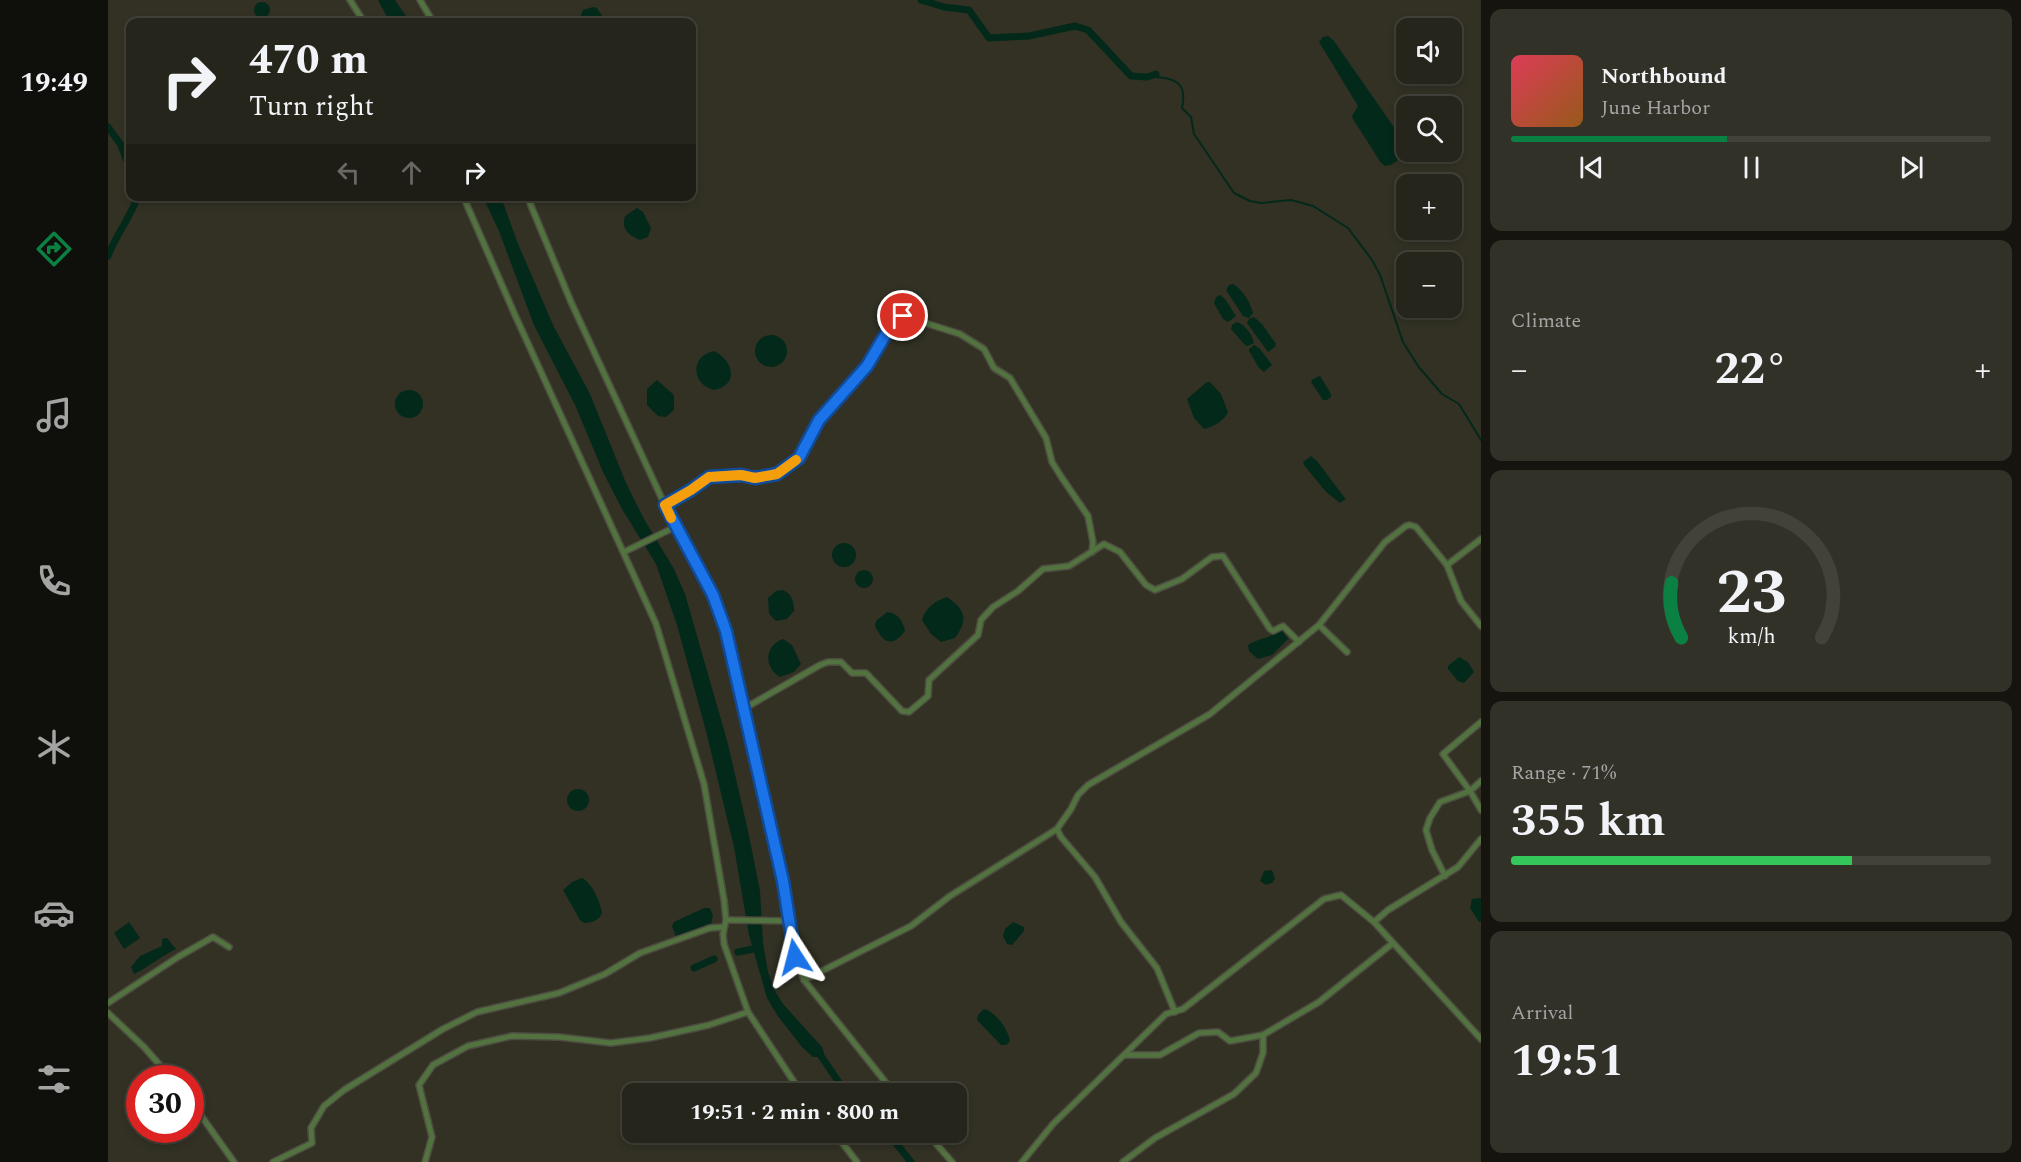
<!DOCTYPE html>
<meta charset="utf-8">
<style>
body{margin:0;font-family:Spectral,serif;background:#323128;color:#f1f3f6;height:100vh;display:flex;flex-direction:column;font-size:22px;white-space:nowrap}
*{box-sizing:border-box;margin:0}
p{font-size:20px;color:#a4a5a3}
.icon{flex:none;width:33px;height:33px;fill:none;stroke:currentColor;stroke-width:2;stroke-linecap:round;stroke-linejoin:round}
.map{position:relative;flex:1;overflow:hidden}
.sheet{display:flex;flex-direction:column;gap:9px;padding:9px;background:#15140f;width:540px}
.sheet>*{flex:none}
.hud{position:absolute;left:18px;top:18px;width:570px;height:183px;border-radius:12px;box-shadow:0 3px 9px #0003,0 0 0 2px #42423a;background:#26251b;color:#f1f3f6;overflow:hidden}
.controls{position:absolute;left:1288px;top:18px;display:grid;gap:12px}
.controls a{display:grid;place-items:center;width:66px;height:66px;border-radius:12px;background:#26251b;box-shadow:0 3px 9px #0003,0 0 0 2px #42423a;font-size:30px}
.speed{position:absolute;left:18px;top:1065px;display:flex;gap:12px;font-size:30px;font-weight:700;text-align:center}
.speed>*{display:grid;place-content:center;width:78px;height:78px;border-radius:50%;background:#26251b;box-shadow:0 3px 9px #0003,0 0 0 2px #42423a;line-height:1}
.speed .limit{border:9px solid #d22;background:#fff;color:#111}
.pin{position:absolute;display:grid;place-items:center;width:51px;height:51px;color:#fff;margin:-26px;border:3px solid #fff;border-radius:50%;box-shadow:0 2px 6px #0007}
.me{position:absolute;width:66px;margin:-33px;rotate:351deg;stroke-linejoin:round;filter:drop-shadow(0 0 4px #0008)}
.turn{display:flex;align-items:center;gap:21px;height:126px;padding:0 24px;font-size:27px}
.turn .icon{width:78px;height:78px;stroke-width:2.5}
.turn b{display:block;font-size:42px;line-height:51px}
.lanes{display:flex;align-items:center;height:57px;padding:0 24px;background:#0003;justify-content:center;gap:30px;direction:ltr}
.lanes .off{opacity:.35}
.big{font-size:45px;font-weight:700;line-height:1.1}
.sheet .card{flex:1;display:flex;flex-direction:column;justify-content:center;gap:9px;min-width:0;padding:0 21px;border-radius:12px;background:#323128}
.sheet .dial{align-items:center;gap:0}
.dial svg{height:156px;overflow:visible;fill:none;stroke:#42423a;stroke-width:7;stroke-linecap:round;text-anchor:middle}
.dial text{fill:#f1f3f6;stroke:none}
.song{display:flex;align-items:center;gap:18px}
.cover{width:72px;height:72px;border-radius:9px;background:linear-gradient(135deg,hsl(350 70% 55%),hsl(30 70% 35%))}
.played{height:6px;border-radius:3px;background:linear-gradient(90deg,#0b8043 45%,#42423a 45%)}
.keys{display:flex;justify-content:space-around;direction:ltr}
.heat{display:flex;justify-content:space-between;align-items:center;font-size:33px;direction:ltr}
.charge{height:9px;border-radius:4px;background:linear-gradient(90deg,#34c759 71%,#42423a 0)}
.trip{position:absolute;left:514px;top:1083px;width:345px;height:60px;border-radius:12px;background:#26251b;box-shadow:0 3px 9px #0003,0 0 0 2px #42423a;font-weight:700;line-height:60px;text-align:center}
main{display:flex;flex:1;min-height:0}
.dock{display:flex;flex-direction:column;width:108px;justify-content:space-around;align-items:center;background:#0f0f0b;color:#a4a5a3}
.dock .icon{width:42px;height:42px}
.dock .active{color:#0b8043}
.dock b{font-size:27px;color:#f1f3f6}
.map>svg:first-child{display:block}
</style>
<main>
<nav class="dock">
<b>19:49</b>
<svg class="icon active" aria-label="directions" viewBox="0 0 24 24"><path d="M12 3l9 9-9 9-9-9zM9 14v-3h6M13 9l2 2-2 2"/></svg>
<svg class="icon" aria-label="music" viewBox="0 0 24 24"><path d="M9 18V5l10-2v13"/><circle cx="6" cy="18" r="3"/><circle cx="16" cy="16" r="3"/></svg>
<svg class="icon" aria-label="phone" viewBox="0 0 24 24"><path d="M5 4h4l2 5-3 2q2 4 5 5l2-3 5 2v4C11 20 4 13 5 4z"/></svg>
<svg class="icon" aria-label="climate" viewBox="0 0 24 24"><path d="M12 3v18M4 7l16 10M4 17L20 7"/></svg>
<svg class="icon" aria-label="car" viewBox="0 0 24 24"><path d="M5 17H2v-5l4-1 3-4h7l3 4 3 1v5h-3M9 17h6M6 11h13"/><circle cx="7" cy="17" r="2"/><circle cx="17" cy="17" r="2"/></svg>
<svg class="icon" aria-label="filters" viewBox="0 0 24 24"><path d="M4 7h16M4 17h16"/><circle cx="9" cy="7" r="2"/><circle cx="15" cy="17" r="2"/></svg>
</nav>
<div class="map">
<svg width="1373" height="1162" viewBox="0 0 1373 1162">
<rect width="100%" height="100%" fill="#323124"/>
<g fill="#03291b">
<path d="M270 0H287L302 22H282Z"/>
<circle cx="154" cy="10" r="8"/>
<path d="M485 7 489 8 498 22H473L472 18 475 10Z"/>
<path d="M1220 36 1226 41 1299 146V152H1301L1283 165 1277 166 1273 163 1245 119 1244 116 1250 106 1211 42 1215 37Z"/>
<path d="M375 197H393L410 244 446 327 482 394 518 483 536 519 566 569 577 594 620 744 640 831 652 891 655 943 660 972 667 991 675 1004 714 1047 716 1053 711 1057H705L694 1047 669 1015 659 998 641 935 626 847 598 731 569 625 548 564 514 509 495 472 468 407 426 325 391 231Z"/>
<path d="M529 208 535 212 543 228 540 237 532 240C520 235 513 229 517 216Z"/>
<path d="M1125 284C1135 290 1142 302 1145 313L1141 318 1135 316 1118 290 1121 285Z"/>
<path d="M1112 295 1117 299 1128 316 1120 322 1115 319 1106 303 1108 297Z"/>
<path d="M1146 317 1154 324 1168 344 1167 347 1160 352 1139 323 1141 319Z"/>
<path d="M1129 322C1136 324 1145 335 1146 343L1139 346 1137 345 1123 329 1124 325Z"/>
<circle cx="663" cy="351" r="16"/>
<path d="M1146 345 1152 349 1164 365 1156 372 1151 368 1141 351V349Z"/>
<path d="M606 351C625 360 632 385 606 390 584 385 581 356 606 351Z"/>
<path d="M1212 376 1223 394V397L1219 400H1215L1203 382 1205 379Z"/>
<path d="M549 380 566 395V410L558 417 550 416 539 405V389Z"/>
<path d="M1099 382H1102L1113 394 1120 412C1116 421 1105 427 1096 429L1086 418 1079 399Z"/>
<circle cx="301" cy="404" r="14"/>
<path d="M1203 456 1209 461 1236 497 1238 499 1232 503 1218 492 1196 465 1195 462Z"/>
<circle cx="736" cy="555" r="12"/>
<circle cx="756" cy="579" r="9"/>
<path d="M675 590C684 594 686 602 686 611L679 619 668 621 661 614 660 598 668 591Z"/>
<path d="M839 597C858 610 860 620 847 638L833 642 823 634 814 620C817 608 827 601 839 597Z"/>
<path d="M779 612C790 613 795 621 797 631 784 648 775 643 767 626L768 621Z"/>
<path d="M1170 631H1175L1180 639 1164 655 1150 659 1141 651 1140 645C1151 638 1159 640 1170 631Z"/>
<path d="M675 639 684 645 693 664 686 672 672 677C655 667 657 645 675 639Z"/>
<path d="M1351 657 1360 662 1366 672 1356 683 1350 681 1340 669V666Z"/>
<circle cx="470" cy="800" r="11"/>
<path d="M1164 870 1167 879 1164 883 1158 885 1152 881 1156 871Z"/>
<path d="M474 878C485 884 492 902 494 913 492 920 483 923 476 923L472 920 455 890 464 882Z"/>
<path d="M1373 898V921L1371 922 1362 908 1364 899Z"/>
<path d="M596 908H602L605 916 603 924 601 927 568 937 564 926 566 922Z"/>
<path d="M21 922 32 938 16 949 6 933Z"/>
<path d="M905 922 916 927V931L904 945 899 944 895 936 897 929Z"/>
<path d="M59 938 68 949C53 956 41 967 26 974L23 967 32 956 54 946V939Z"/>
<path d="M876 1009C888 1012 900 1029 902 1041L898 1045H893L869 1020 870 1015Z"/>
</g>
<g fill="none" stroke-linecap="round" stroke-linejoin="round">
<path stroke="#03291b" stroke-width="2" d="M1042 76C1066 79 1080 80 1074 108L1083 117 1086 134 1126 193 1142 201 1153 203 1183 200 1205 206 1240 228 1264 260 1272 275 1295 342 1310 366 1334 394 1351 404 1373 440"/>
<g stroke="#03291b" stroke-width="7">
<path d="M813 0 836 7 861 10 881 38 921 36 967 26 980 30 1023 76 1039 77 1048 74"/>
<path d="M0 127 13 145 22 169"/>
<path d="M0 256C8 235 22 218 30 196"/>
<path d="M630 952 651 948"/>
<path d="M586 968 606 959"/>
<path d="M709 1050 732 1084 742 1094"/>
<path d="M779 1132 803 1162"/>
</g>
<g stroke="#4d4c40" stroke-width="8">
<g id="minor">
<path d="M242 0 256 22"/>
<path d="M312 0 325 22"/>
<path d="M355 196 407 315 548 624 596 784 616 900 618 920 615 934 616 944 640 1012 694 1094"/>
<path d="M419 196 463 302 567 527 605 595 618 631 637 708 675 881 687 957 696 980 787 1094"/>
<path d="M557 505 601 477 614 475H633L647 478 669 474 691 458 711 420 759 366 785 322 795 316 852 334 876 349 886 368 902 378 938 438 944 462 954 478 980 516 985 542 984 552"/>
<path d="M516 552 567 527"/>
<path d="M1339 565 1373 539"/>
<path d="M1211 625 1239 652"/>
<path d="M637 708 712 665 720 662H733L744 673H758L794 711 801 712 820 696 821 680 870 635 873 620 885 607 910 591 935 569 961 566 996 544 1012 552 1038 585 1047 590 1074 579 1104 557 1115 556 1162 629 1165 631 1175 626 1191 642"/>
<path d="M1373 781 1362 791 1373 810"/>
<path d="M949 829 953 837 987 877 1013 922 1049 968 1067 1012"/>
<path d="M1337 876 1324 850 1318 830 1322 818 1332 802 1362 791 1335 754 1373 722"/>
<path d="M618 920 681 921"/>
<path d="M1266 922 1280 910 1350 867 1373 839"/>
<path d="M696 980 803 926 842 896 949 829 963 809 970 795 980 785 1102 714 1211 625 1277 542 1298 526 1302 525 1308 527 1339 565 1353 601 1373 626"/>
<path d="M0 1003 70 957 105 937 121 947"/>
<path d="M0 1013 36 1047 63 1078"/>
<path d="M1017 1055H1052L1091 1033 1110 1032 1122 1041 1155 1035 1211 1002 1285 943"/>
<path d="M82 1100 126 1162"/>
<path d="M726 1132 749 1162"/>
<path d="M818 1132 844 1162"/>
<path d="M165 1162 204 1143 203 1128 216 1106 236 1090 335 1029 369 1012 451 993 497 974 532 953 602 928 616 927"/>
<path d="M317 1162 324 1137 311 1085 325 1065 360 1046 404 1036 451 1037 503 1043 542 1038 601 1025 640 1012"/>
<path d="M914 1162 945 1124 1058 1014 1075 1009 1216 899 1233 895 1266 922 1373 1039"/>
<path d="M1015 1162 1047 1138 1126 1094 1148 1073 1155 1053V1035"/>
</g>
</g>
<use href="#minor" stroke="#527240" stroke-width="5"/>
</g>
<g fill="none" stroke-linecap="round" stroke-linejoin="round">
<g stroke="#114b97" stroke-width="15">
<path id="route" d="M687 957 675 881 618 631 605 595 557 505 583 490 601 477 633 475 647 478 669 474 691 458 711 420 759 366 785 322 795 316"/>
</g>
<use href="#route" stroke="#1a73e8" stroke-width="10"/>
<path stroke="#f59e0b" stroke-width="10" d="M563 518 557 505 583 490 601 477 633 475 647 478 669 474 688 460"/>
</g>
</svg>
<div class="controls">
<a><svg class="icon" aria-label="sound" viewBox="0 0 24 24"><path d="M4 9h4l5-4v14l-5-4H4zM17 9q2 3 0 6"/></svg></a>
<a><svg class="icon" aria-label="search" viewBox="0 0 24 24"><circle cx="10" cy="10" r="6"/><path d="M15 15l6 6"/></svg></a>
<a>+</a>
<a>−</a>
</div>
<div class="speed"><div class="limit">30</div></div>
<div class="pin" style="left:795px;top:316px;background:#d93025"><svg class="icon" aria-label="arrive" viewBox="0 0 24 24"><path d="M6 21V4h12l-3 4 3 4H6"/></svg></div>
<svg class="me" style="left:687px;top:957px" viewBox="-20 -20 40 40"><path d="M0-17L14 15 0 8-14 15z" fill="#1a73e8" stroke="#fff" stroke-width="4"/></svg>
<div class="trip">19:51 · 2 min · 800 m</div>
<div class="hud">
<div class="turn"><svg class="icon" aria-label="right" viewBox="0 0 24 24"><path d="M7 20v-9h11M14 6l5 5-5 5"/></svg><div><b>470 m</b>Turn right</div></div>
<div class="lanes"><svg class="icon off" aria-label="left" viewBox="0 0 24 24"><path d="M17 20v-9H6M10 6l-5 5 5 5"/></svg><svg class="icon off" aria-label="ahead" viewBox="0 0 24 24"><path d="M12 20V5M6 11l6-6 6 6"/></svg><svg class="icon" aria-label="right" viewBox="0 0 24 24"><path d="M7 20v-9h11M14 6l5 5-5 5"/></svg></div>
</div>
</div>
<section class="sheet">
<div class="card">
<div class="song"><i class="cover"></i><div><b>Northbound</b><p>June Harbor</p></div></div>
<div class="played"></div>
<div class="keys"><svg class="icon" aria-label="previous" viewBox="0 0 24 24"><path d="M18 5L8 12l10 7zM5 5v14"/></svg><svg class="icon" aria-label="pause" viewBox="0 0 24 24"><path d="M8 5v14M16 5v14"/></svg><svg class="icon" aria-label="next" viewBox="0 0 24 24"><path d="M6 5l10 7-10 7zM19 5v14"/></svg></div>
</div>
<div class="card"><p>Climate</p>
<div class="heat"><a>−</a><b class="big">22°</b><a>+</a></div>
</div>
<div class="card dial"><svg viewBox="0 0 100 80">
<path d="M14 69A42 42 0 1 1 86 69"/>
<path d="M14 69A42 42 0 0 1 9 41" stroke="#0b8043"/>
<text x="50" y="56" font-size="32" font-weight="700">23</text>
<text x="50" y="72" font-size="11">km/h</text>
</svg></div>
<div class="card"><p>Range · 71%</p><b class="big">355 km</b><div class="charge"></div></div>
<div class="card"><p>Arrival</p><b class="big">19:51</b></div>
</section>
</main>
